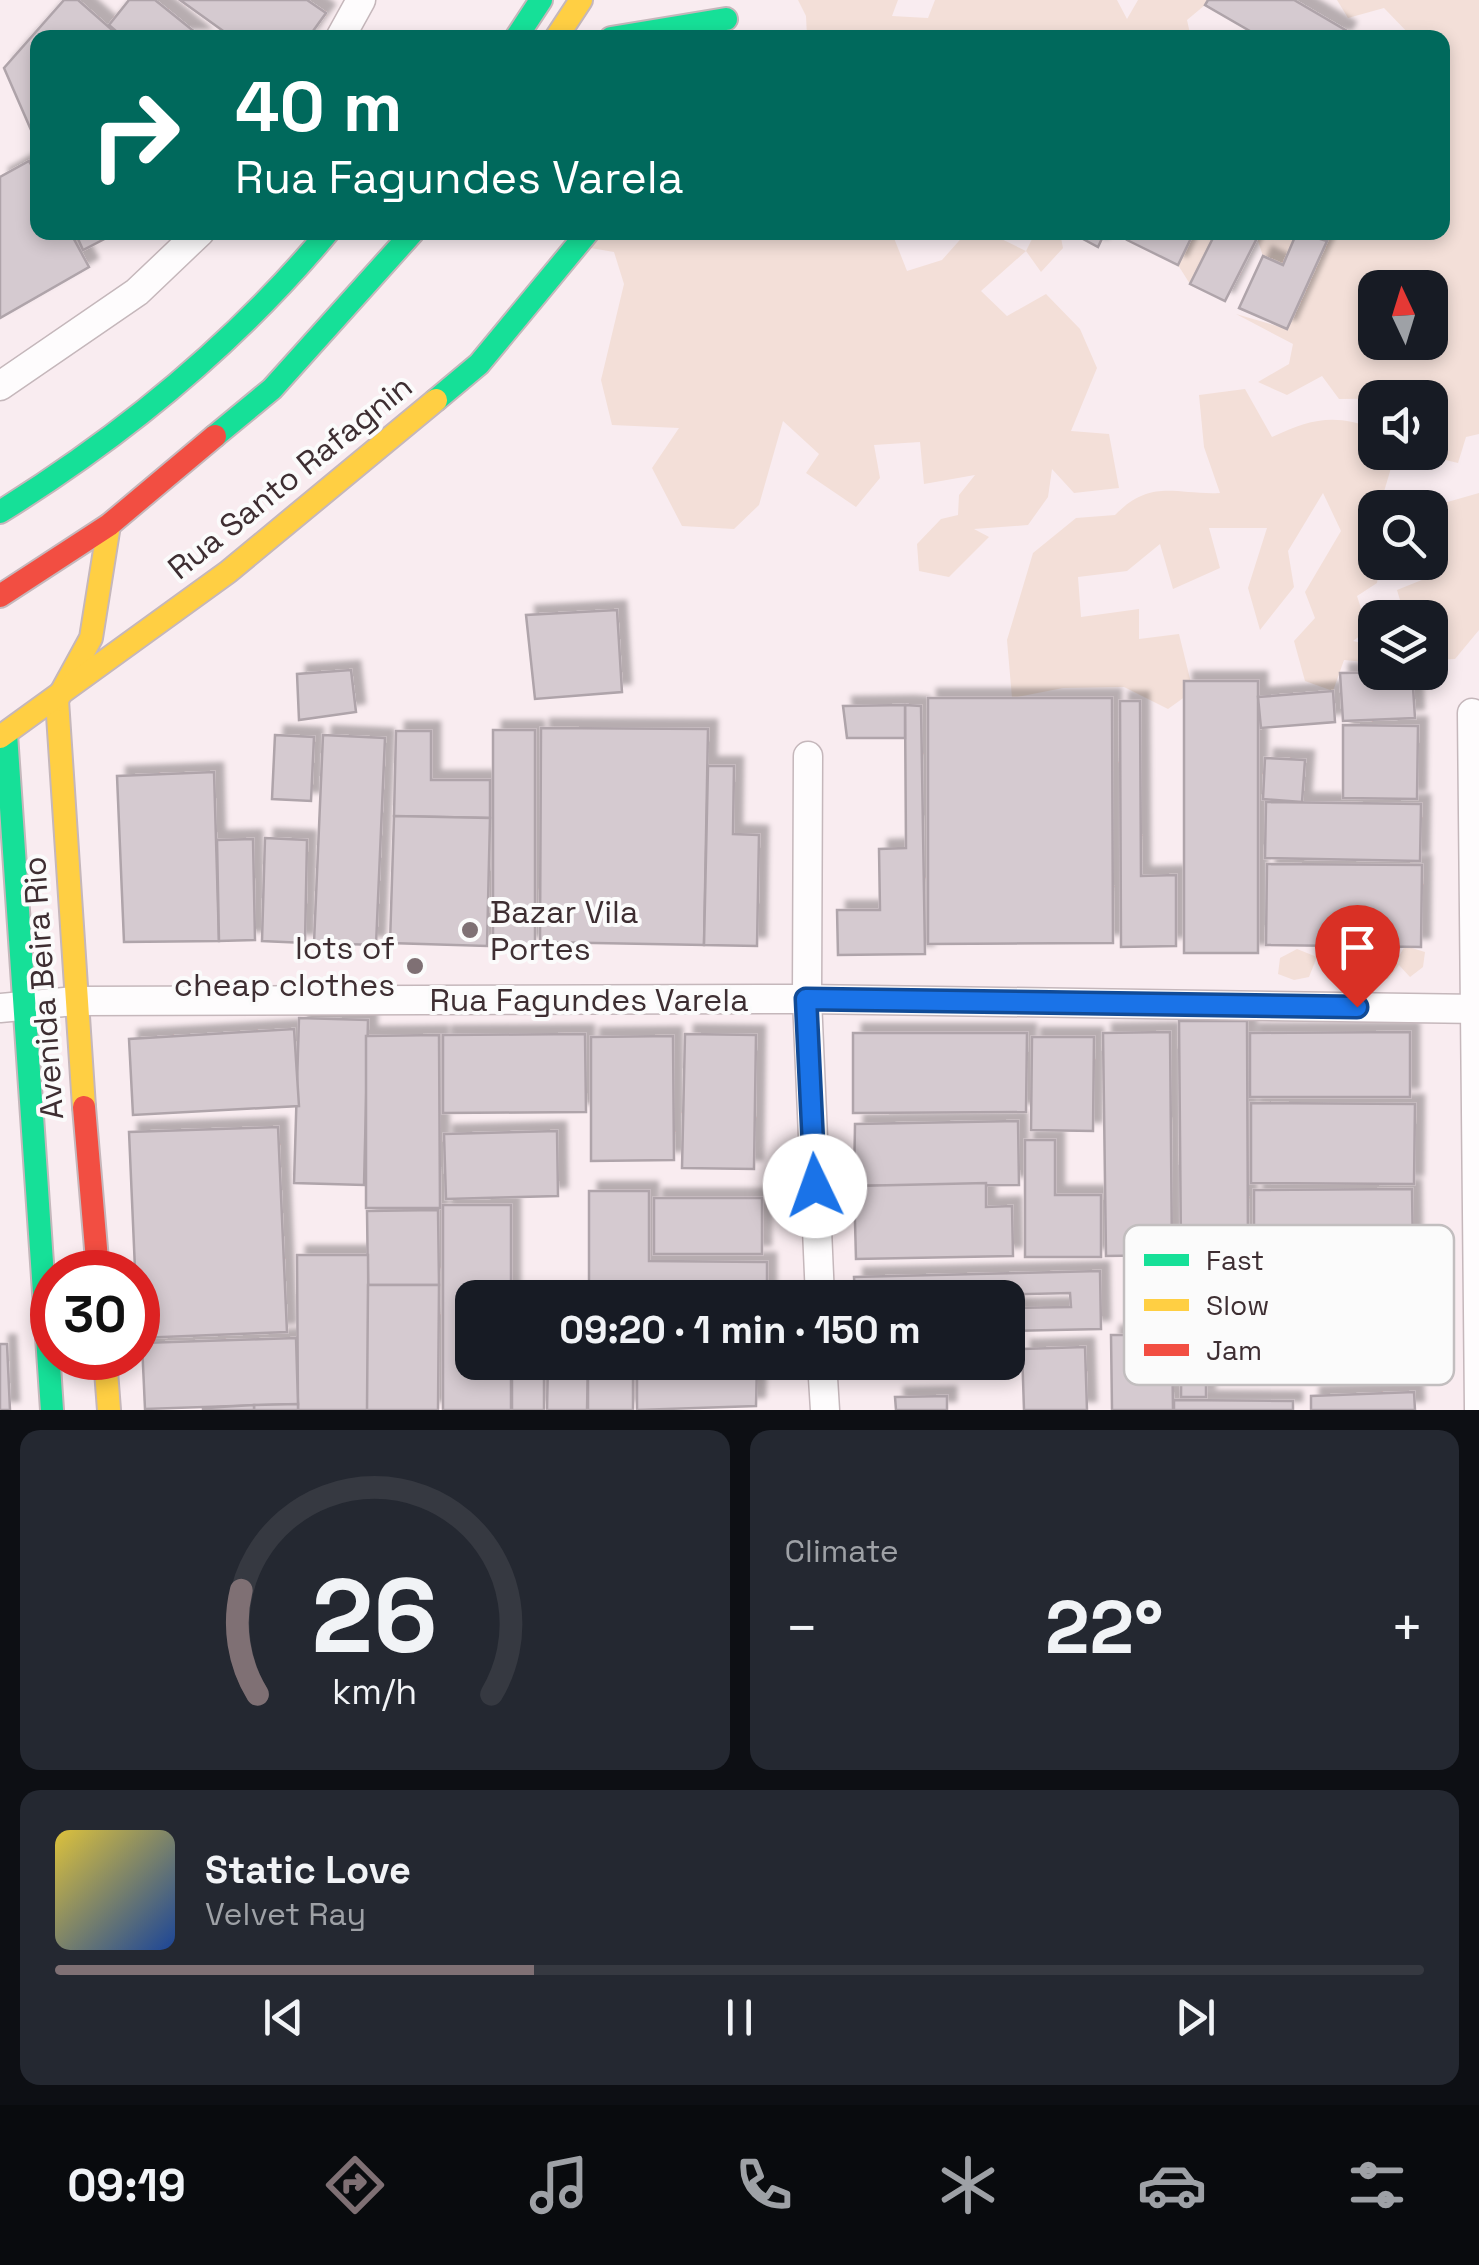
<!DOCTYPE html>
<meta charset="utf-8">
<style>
body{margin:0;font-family:"Space Grotesk",sans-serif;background:#242831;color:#f1f3f6;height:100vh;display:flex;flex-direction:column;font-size:38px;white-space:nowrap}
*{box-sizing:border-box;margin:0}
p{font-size:32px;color:#9ea1a6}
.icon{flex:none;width:55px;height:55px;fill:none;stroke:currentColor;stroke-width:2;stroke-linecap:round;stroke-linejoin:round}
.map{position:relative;height:1410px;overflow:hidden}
.panel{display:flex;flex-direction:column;gap:20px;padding:20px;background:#0d0f14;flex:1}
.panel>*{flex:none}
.top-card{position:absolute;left:30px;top:30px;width:1420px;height:210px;border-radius:20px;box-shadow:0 5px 15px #0003;background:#00695c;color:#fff;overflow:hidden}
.needle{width:65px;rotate:356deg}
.buttons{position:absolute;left:1358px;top:270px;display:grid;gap:20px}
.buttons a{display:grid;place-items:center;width:90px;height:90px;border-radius:20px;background:#171b24;box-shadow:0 5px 15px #0003;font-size:50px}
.speed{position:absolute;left:30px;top:1250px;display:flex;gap:20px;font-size:50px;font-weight:700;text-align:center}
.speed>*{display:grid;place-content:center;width:130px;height:130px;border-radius:50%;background:#171b24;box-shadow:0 5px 15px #0003;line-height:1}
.speed .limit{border:15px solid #d22;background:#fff;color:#111}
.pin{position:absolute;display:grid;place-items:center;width:85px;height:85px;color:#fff;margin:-102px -42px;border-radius:50% 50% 50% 0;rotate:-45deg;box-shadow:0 0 10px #0007}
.pin .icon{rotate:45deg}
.me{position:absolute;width:110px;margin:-55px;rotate:357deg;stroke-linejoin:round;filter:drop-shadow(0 0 8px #0008)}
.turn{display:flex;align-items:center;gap:35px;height:210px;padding:0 40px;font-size:45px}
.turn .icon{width:130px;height:130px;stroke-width:2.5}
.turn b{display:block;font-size:70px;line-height:85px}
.big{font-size:75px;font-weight:700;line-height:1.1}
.panel .card{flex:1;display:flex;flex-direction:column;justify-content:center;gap:15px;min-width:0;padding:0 35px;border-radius:20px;background:#242831}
.panel .dial{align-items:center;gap:0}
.dial svg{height:260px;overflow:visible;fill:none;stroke:#363941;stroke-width:7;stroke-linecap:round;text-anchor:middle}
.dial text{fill:#f1f3f6;stroke:none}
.song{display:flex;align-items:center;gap:30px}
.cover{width:120px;height:120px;border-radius:15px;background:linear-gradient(135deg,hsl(50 70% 55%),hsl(220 70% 35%))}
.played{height:10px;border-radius:5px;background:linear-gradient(90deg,#7f7074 35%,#363941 35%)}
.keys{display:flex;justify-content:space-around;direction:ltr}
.heat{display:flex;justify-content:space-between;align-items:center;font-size:55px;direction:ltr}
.panel .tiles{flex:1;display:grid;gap:20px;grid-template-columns:1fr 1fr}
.card:last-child{grid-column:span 2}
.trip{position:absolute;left:455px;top:1280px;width:570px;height:100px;border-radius:20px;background:#171b24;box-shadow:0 5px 15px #0003;font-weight:700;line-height:100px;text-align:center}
.dock{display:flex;height:160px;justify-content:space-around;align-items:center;background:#090b0e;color:#9ea1a6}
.dock .icon{width:70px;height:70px}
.dock .active{color:#7f7074}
.dock b{font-size:45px;color:#f1f3f6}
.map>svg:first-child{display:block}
</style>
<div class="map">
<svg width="1479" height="1410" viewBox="0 0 1479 1410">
<defs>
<filter id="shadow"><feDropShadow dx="9" dy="-9" stdDeviation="2.5" flood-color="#0004"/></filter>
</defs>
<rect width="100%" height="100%" fill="#f9ecf0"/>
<g fill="#f3dfd8" fill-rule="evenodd">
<path d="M798 0H898L892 16 928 18 935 0H1117L1127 19 1138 0H1211L1187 20 1191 38 807 37 806 16Z"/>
<path d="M1337 0H1479V434L1466 437 1458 463 1415 453 1430 452V398L1339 399 1322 376 1287 395 1258 382 1289 364 1293 344 1236 314 1287 329 1326 241 1308 233 1442 232V38L1412 37 1384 8 1348 18ZM1375 288H1430V342H1375Z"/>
<path d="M574 232 892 233 907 271 942 260 966 233H989L1026 251 1035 233H1060L1063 248 1041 272 1026 251 981 291 1007 316 1046 294 1080 329 1097 368 1071 431 1109 434 1119 488 1074 493 1052 469 1048 497 1028 525 974 529 989 537 949 577 919 571 917 544 941 519 958 515 959 495 975 475 924 484 920 442 874 445 880 478 856 507 806 473 819 454 783 421 759 505 734 529 682 526 652 468 679 428 612 425 601 380 624 284 614 252 573 245Z"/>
<path d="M1194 233H1216L1190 284 1178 265Z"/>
<path d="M1246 233H1297L1283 265 1263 256 1257 238Z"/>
<path d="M1245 389 1272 437C1311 419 1334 413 1375 429V452L1385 453 1391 468 1383 495 1391 507 1375 508V562L1380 563 1377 583 1357 596 1368 630 1353 641 1375 646V663L1344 660 1333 691 1305 681 1294 641 1315 618 1305 592 1341 531 1323 493 1288 551 1294 587 1260 630 1248 588 1267 528H1209L1220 568 1173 589 1160 544 1127 571 1078 577 1081 617 1139 609V639L1179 634 1193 691 1168 709 1124 687 1063 688 1012 698 1007 640 1033 553 1076 518 1115 515C1152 478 1174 495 1220 493L1204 447 1199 395Z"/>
<path d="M1479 493V630L1455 659 1430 660V618L1405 617 1397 590 1444 571 1433 559 1430 507Z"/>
<path d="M1382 946 1399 956 1405 946 1425 952 1423 967 1410 977 1399 965 1388 979 1374 976 1366 959Z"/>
<path d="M1297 949 1317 957 1309 977 1294 980 1278 974 1280 958Z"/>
</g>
<g fill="#d5cad0" stroke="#afa4aa" stroke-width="2.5" filter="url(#shadow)">
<path d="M64 0H78L119 36 38 38V146L4 68Z"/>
<path d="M129 0H155L201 37 124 38 109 25Z"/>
<path d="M180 0H307L326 13 308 38H233Z"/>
<path d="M1208 0H1294L1347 31 1343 38H1262L1205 5Z"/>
<path d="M29 161 38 176V232H70L89 267 0 318V177Z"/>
<path d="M75 232H118L83 250Z"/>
<path d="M1070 232H1105L1098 247Z"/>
<path d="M1130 232H1194L1178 265 1127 240Z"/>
<path d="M1216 232H1246L1257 238 1225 301 1190 284Z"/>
<path d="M1297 232 1327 241 1287 329 1239 308 1263 256 1283 265Z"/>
<path d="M617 610 622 692 535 699 526 615Z"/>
<path d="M351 670 356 712 299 720 297 674Z"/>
<path d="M1412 672 1415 718 1343 721 1340 673Z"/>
<rect x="1184" y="681" width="74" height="272"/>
<path d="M1333 691 1335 722 1261 728 1258 697Z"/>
<path d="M928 698H1112L1113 943 928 944Z"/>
<path d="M1120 701H1140L1141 876 1176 875V946L1121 947Z"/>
<path d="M905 705 921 706 925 954 838 955 837 910H880L879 849 906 848Z"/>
<path d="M905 705V738H847L843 706Z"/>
<path d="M1343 725 1418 726 1417 799 1343 798Z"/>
<path d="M541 728 708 729 704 945 540 942Z"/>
<rect x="493" y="730" width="42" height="215"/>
<path d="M396 731H431V780H490V818L394 816Z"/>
<path d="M275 735 314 737 311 801 272 799Z"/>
<path d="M323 735 385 738 376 945 314 943Z"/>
<path d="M1265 758 1305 760 1302 802 1263 799Z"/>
<path d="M708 766H734L733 834 759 835 757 946 704 945Z"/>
<path d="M214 772 219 941 124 942 117 776Z"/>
<path d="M1266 802 1421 804 1420 861 1265 858Z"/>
<path d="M394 816 490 818 487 946 390 943Z"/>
<path d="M265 838 307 840 305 943 262 941Z"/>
<path d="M253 839 255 940 219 941 217 840Z"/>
<path d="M1267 864 1422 865 1421 947 1266 945Z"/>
<path d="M299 1018 368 1020 364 1185 294 1183Z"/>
<path d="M1179 1021H1247L1248 1250 1181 1251Z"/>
<path d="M294 1029 299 1106 133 1115 129 1039Z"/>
<path d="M1170 1032 1172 1255 1106 1256 1103 1033Z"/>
<path d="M1410 1032V1097H1250V1033Z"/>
<path d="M853 1033H1027L1026 1112 853 1113Z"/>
<path d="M585 1034 586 1112 443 1113V1035Z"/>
<path d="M685 1034 756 1035 754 1169 682 1168Z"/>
<path d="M439 1035 440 1208H366V1036Z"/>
<path d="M673 1036 674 1160 591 1161V1037Z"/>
<path d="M1032 1037H1094L1093 1131 1031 1130Z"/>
<path d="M1251 1103 1415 1104 1414 1184 1251 1183Z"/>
<path d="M1018 1121 1019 1185 854 1186 855 1124Z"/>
<path d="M278 1127 287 1332 138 1338 129 1132Z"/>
<path d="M557 1131 558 1196 446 1199 444 1134Z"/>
<path d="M1025 1140H1055V1195H1101V1257H1025Z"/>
<path d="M986 1183V1207L1012 1206 1013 1256 856 1259 854 1186Z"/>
<path d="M1412 1189 1413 1253H1254V1190Z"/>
<path d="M589 1191H649V1261L767 1262V1298H589Z"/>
<rect x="654" y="1198" width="108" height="56"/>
<path d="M443 1205H511V1298H472V1362H511V1410H443Z"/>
<path d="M438 1210 439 1285H368L367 1211Z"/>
<path d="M297 1255H368L369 1410H298Z"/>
<path d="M1100 1271 1101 1329 1008 1331V1308L1071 1307 1070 1293 855 1298 854 1277Z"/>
<path d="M368 1285H439L438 1410H367Z"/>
<path d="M1182 1288H1296V1306H1206V1397H1181Z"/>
<path d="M1111 1335H1172L1173 1410H1112Z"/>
<path d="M296 1338 298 1404 145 1409 142 1343Z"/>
<path d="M0 1344H7L10 1410H0Z"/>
<path d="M1085 1347 1087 1410H1024L1022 1349Z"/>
<rect x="512" y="1362" width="32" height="48"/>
<path d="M548 1362H588L587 1410H547Z"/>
<rect x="588" y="1362" width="45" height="48"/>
<path d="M835 1362H938V1370H834Z"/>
<path d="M637 1363 757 1364 756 1406 637 1410Z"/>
<path d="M1414 1392 1415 1410H1311V1396Z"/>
<path d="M947 1396V1410H896L895 1397Z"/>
<path d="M1174 1400 1293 1401V1410H1174Z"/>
<path d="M298 1404V1410H254V1405Z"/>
<path d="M254 1405V1410H203V1408Z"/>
</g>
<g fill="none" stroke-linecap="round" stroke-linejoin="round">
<g stroke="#c5b7bb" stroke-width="31">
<g id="street">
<path d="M340 38 361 0"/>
<path d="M0 386 137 292 200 232"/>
<path d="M1472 713 1479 1410"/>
<path d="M808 756 807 999 820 1298"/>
<path d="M0 1008 75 1001 807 999 1479 1009"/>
<path d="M822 1362 825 1410"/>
</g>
</g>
<g stroke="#c5b7bb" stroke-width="26">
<g id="fast">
<path d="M516 38 541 0"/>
<path d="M611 38 726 19"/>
<path d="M436 400 479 364 588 232"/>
<path d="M215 436 272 389 413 232"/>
<path d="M0 512C124 435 234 345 328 232"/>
<path d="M6 734 52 1410"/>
</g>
</g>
<g stroke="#c5b7bb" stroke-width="26">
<g id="slow">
<path d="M556 38 581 0"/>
<path d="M57 700 84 1107"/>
<path d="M57 700 91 638 109 525"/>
<path d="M0 737 228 572 436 400"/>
<path d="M105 1358 109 1410"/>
</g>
</g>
<g stroke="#c5b7bb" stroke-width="26">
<g id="jam">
<path d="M0 596 109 525 215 436"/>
<path d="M84 1107 98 1272"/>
</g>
</g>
<use href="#street" stroke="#fefcfd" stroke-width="28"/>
<use href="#fast" stroke="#16e098" stroke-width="22"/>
<use href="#slow" stroke="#ffcf43" stroke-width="22"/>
<use href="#jam" stroke="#f24e42" stroke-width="22"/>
</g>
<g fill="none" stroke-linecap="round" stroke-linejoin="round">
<g stroke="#114b97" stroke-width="25">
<path id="route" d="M815 1186 806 999 1357 1007"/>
</g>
<use href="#route" stroke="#1a73e8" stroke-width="18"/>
</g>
<g fill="#7f7074" stroke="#fbfbfb" stroke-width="4">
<circle cx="470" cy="930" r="10"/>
<circle cx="415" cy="966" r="10"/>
</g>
<g text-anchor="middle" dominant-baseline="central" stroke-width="8" stroke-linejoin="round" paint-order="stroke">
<g font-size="32" fill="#3e2e32" stroke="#fbfbfb">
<text transform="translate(290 477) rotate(-39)">Rua Santo Rafagnin</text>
<text transform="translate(43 988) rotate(-94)">Avenida Beira Rio</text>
<text x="589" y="1000">Rua Fagundes Varela</text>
</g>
<g font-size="32" fill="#3e2e32" stroke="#fbfbfb" text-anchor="start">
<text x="490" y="912">Bazar Vila<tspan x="490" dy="37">Portes</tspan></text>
<text x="395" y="948" text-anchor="end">lots of<tspan x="395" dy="37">cheap clothes</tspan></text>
</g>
</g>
<rect x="1124" y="1225" width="330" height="160" rx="15" fill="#fbfbfb" stroke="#c2bebf" stroke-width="2.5"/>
<rect x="1144" y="1254" width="45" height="12" fill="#16e098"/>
<rect x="1144" y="1299" width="45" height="12" fill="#ffcf43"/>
<rect x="1144" y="1344" width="45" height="12" fill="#f24e42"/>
<g font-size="28" fill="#3e2e32">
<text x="1206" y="1270">Fast</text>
<text x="1206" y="1315">Slow</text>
<text x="1206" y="1360">Jam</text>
</g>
</svg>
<div class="buttons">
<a><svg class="needle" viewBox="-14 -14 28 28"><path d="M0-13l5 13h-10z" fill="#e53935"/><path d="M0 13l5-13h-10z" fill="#9ea1a6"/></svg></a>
<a><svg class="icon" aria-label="sound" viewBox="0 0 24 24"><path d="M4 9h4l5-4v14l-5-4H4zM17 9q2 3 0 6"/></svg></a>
<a><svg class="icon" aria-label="search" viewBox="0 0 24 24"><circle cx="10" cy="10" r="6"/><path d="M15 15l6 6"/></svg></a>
<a><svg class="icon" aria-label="layers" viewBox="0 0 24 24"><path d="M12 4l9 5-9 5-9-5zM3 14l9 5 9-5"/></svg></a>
</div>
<div class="speed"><div class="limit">30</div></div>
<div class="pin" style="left:1357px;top:1007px;background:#d93025"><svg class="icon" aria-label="arrive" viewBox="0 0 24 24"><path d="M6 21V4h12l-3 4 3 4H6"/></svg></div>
<svg class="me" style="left:815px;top:1186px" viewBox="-20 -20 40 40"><circle r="19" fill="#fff"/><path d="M0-13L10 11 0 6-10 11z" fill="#1a73e8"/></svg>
<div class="trip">09:20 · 1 min · 150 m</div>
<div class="top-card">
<div class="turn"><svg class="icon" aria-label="right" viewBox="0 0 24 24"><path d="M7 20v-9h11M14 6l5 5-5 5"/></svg><div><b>40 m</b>Rua Fagundes Varela</div></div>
</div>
</div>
<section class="panel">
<div class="tiles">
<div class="card dial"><svg viewBox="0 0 100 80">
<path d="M14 69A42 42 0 1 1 86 69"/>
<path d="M14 69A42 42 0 0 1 9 37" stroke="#7f7074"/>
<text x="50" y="56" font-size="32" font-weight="700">26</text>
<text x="50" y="72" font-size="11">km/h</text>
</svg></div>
<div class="card"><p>Climate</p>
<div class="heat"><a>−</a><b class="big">22°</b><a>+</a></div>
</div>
<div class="card">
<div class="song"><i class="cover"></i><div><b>Static Love</b><p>Velvet Ray</p></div></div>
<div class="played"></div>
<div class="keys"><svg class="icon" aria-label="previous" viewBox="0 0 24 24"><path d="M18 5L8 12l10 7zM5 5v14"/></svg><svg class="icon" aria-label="pause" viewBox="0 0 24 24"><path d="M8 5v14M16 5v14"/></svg><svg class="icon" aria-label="next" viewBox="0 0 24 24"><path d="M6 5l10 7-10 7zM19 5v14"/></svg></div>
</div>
</div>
</section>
<nav class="dock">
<b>09:19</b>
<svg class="icon active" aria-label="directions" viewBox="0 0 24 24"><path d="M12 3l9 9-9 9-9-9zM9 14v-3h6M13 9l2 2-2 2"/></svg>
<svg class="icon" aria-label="music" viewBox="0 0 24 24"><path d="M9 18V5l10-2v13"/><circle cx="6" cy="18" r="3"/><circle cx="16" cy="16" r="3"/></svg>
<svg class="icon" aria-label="phone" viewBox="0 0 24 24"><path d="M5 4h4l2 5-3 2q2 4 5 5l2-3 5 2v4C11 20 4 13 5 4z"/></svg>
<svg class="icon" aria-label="climate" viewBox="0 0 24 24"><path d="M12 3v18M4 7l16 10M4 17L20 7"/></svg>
<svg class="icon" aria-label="car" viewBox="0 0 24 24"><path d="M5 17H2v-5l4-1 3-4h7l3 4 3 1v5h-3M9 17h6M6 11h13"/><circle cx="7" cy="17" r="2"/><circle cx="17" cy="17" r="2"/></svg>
<svg class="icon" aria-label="filters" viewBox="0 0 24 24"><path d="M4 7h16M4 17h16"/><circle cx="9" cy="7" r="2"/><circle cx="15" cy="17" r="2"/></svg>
</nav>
